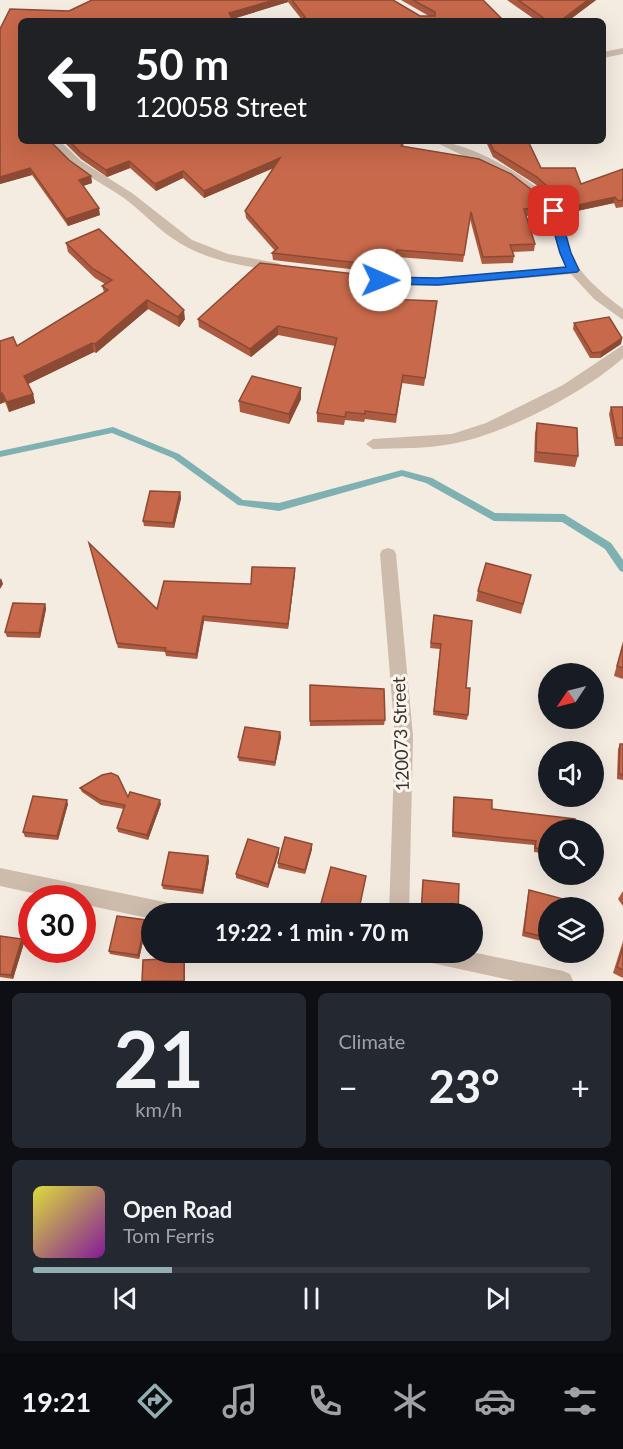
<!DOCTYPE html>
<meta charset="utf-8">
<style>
body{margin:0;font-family:Lato,sans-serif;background:#242831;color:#f1f3f6;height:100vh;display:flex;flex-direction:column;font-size:22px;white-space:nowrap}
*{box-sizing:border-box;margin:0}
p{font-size:20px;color:#9ea1a6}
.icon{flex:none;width:33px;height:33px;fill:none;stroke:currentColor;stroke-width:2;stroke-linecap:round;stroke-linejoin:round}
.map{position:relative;height:981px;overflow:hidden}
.sheet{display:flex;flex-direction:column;gap:12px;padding:12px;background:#0d0f14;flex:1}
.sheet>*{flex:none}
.hud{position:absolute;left:18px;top:18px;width:588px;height:126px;border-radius:9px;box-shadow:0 6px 24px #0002;background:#202124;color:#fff;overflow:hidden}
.needle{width:39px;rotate:235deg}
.buttons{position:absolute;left:538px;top:663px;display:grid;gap:12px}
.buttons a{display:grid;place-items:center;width:66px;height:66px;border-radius:50%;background:#171b24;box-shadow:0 6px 24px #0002;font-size:30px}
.speed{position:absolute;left:18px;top:885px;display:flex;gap:12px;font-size:30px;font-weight:700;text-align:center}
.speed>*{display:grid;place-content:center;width:78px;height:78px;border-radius:50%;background:#171b24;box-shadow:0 6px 24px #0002;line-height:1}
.speed .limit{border:9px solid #d22;background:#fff;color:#111}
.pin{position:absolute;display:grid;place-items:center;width:51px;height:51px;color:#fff;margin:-26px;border-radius:12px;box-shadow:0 3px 9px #0006}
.me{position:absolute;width:66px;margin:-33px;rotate:91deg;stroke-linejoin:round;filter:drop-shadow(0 0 4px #0008)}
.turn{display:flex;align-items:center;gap:21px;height:126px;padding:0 18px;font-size:27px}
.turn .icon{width:78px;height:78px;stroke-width:2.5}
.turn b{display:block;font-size:42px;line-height:51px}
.big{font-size:45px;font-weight:700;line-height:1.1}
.sheet .card{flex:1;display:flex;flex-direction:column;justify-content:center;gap:9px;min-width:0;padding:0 21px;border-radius:9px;background:#242831}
.sheet .dial{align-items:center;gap:0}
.dial b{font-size:78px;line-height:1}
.song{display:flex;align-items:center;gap:18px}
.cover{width:72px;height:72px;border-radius:9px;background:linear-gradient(135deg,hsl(60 70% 55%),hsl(290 70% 35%))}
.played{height:6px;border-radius:3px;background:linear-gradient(90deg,#92aeb2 25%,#363941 25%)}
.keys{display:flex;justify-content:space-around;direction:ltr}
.heat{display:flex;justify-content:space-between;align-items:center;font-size:33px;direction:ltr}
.sheet .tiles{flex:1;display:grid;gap:12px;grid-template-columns:1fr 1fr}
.card:last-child{grid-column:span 2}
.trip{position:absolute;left:141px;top:903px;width:342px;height:60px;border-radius:30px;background:#171b24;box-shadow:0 6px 24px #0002;font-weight:700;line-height:60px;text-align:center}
.dock{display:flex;height:96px;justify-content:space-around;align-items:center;background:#090b0e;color:#9ea1a6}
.dock .icon{width:42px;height:42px}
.dock .current{color:#92aeb2}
.dock b{font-size:27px;color:#f1f3f6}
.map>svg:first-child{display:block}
</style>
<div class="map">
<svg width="623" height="981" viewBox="0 0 623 981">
<rect width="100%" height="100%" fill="#f4ebe1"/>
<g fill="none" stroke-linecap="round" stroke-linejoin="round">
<path fill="#7fb0b2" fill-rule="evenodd" d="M113 427 179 454 243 500 279 503 402 470 432 478 495 513 564 514 611 543 623 560V572L620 571 605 549 562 522 494 521 426 483 402 476 279 511 238 505 173 458 112 433 0 457V451Z"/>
<g fill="#cdbbac" fill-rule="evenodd">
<path d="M623 48V54L603 58V52Z"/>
<path d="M48 141H60L81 161 132 193 192 240 228 254 278 263 284 267 278 271C242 266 203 260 172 238 153 225 138 207 118 194 93 178 67 165 48 141Z"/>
<path d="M433 141C467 141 537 179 557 208 566 221 566 237 571 252 580 277 603 293 623 309V320L594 299 571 274 438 286 366 282 364 279 370 275 438 278 566 267 559 253 549 214 537 199 511 179Z"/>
<path d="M623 345V358C584 393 503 435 451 444 426 449 399 448 373 449L366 444 373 439 452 434 486 423 563 385Z"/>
<path d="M388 548 394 550 396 554 413 736 409 914H389L395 736 380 554 382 550Z"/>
<path d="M0 868 174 904 181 907 184 914H152V919L82 904V898H56L0 886Z"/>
<path d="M417 952H472L563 971 570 974 573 981H515L427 962 420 959Z"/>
</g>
</g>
<g fill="#ac5a40">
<path d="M92 0H393L420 16H429L401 0H483L504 21H303L288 2 233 19 21 141 69 160 91 176 92 183 83 186 100 215 68 226 32 175 0 184 69 11Z"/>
<path d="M507 0H596L568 21H537Z"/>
<path d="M63 141H405L403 146 547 207 546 214 526 216 535 244 534 251 513 252 514 256 513 263 482 264 470 219 463 262 397 257 392 274 273 260 272 253 275 251 246 218 245 211 274 168 204 198 183 178 156 191 130 168 107 177 81 159Z"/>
<path d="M487 141H528L541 168 581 184 623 169V207L616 208 614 203 563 214 549 195 535 184 493 157 487 144Z"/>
<path d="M66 243 185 319 179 327 148 309 96 353 94 352 28 384 33 394 35 403 9 412 5 402 0 404 17 346 104 292 102 286 105 284 95 278 68 252Z"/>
<path d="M389 287 385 299 437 301 424 386 402 383 396 423 365 419 364 422 345 420 344 425 317 422V413L335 346 278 335 251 357 199 327 198 319Z"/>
<path d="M574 323 622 338 621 344 600 358H590L573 329Z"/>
<path d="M301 399 289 424 240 412 239 401Z"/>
<path d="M611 407H623V446H615L609 414Z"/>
<path d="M537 423 578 456 575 467 534 462 535 433Z"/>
<path d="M180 492 181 498 174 528 144 526 143 521Z"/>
<path d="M89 543 157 609 295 573 288 629 204 621 197 659 166 656 165 652 118 648Z"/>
<path d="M531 575 521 614 476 601 478 591Z"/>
<path d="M45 604 46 609 40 638 7 637 5 632Z"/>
<path d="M434 615 466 688 468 715 467 720 433 715 440 649 430 648Z"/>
<path d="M623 641V679L614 676Z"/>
<path d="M310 685 385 720 384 725 310 726Z"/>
<path d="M280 732 281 737 275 766 239 761 238 757Z"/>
<path d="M620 744H623V780L617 779 618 749Z"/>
<path d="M80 788 161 804 148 840 118 832 117 828 124 809 101 805 82 792Z"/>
<path d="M454 797 492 809 549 830V854L534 852V845L452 837 453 801Z"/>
<path d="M68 804 58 840 25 837 23 832Z"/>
<path d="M279 848V853L268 888 236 878V874Z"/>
<path d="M312 849 305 874 278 868V863Z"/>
<path d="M208 856 209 861 203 894 163 889 162 885Z"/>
<path d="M366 876 358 914H330L320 911V907Z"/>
<path d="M529 890 549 908V943L522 936 528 894Z"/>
<path d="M623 891V906L618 899Z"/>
<path d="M147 924 139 959 110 954 109 951Z"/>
<path d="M0 936 24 943 13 979 0 977Z"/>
<path d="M623 941V978L613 973Z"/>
</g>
<g fill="#8c4a34">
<path d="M274 0H288V2L229 20V13Z"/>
<path d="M588 0H596L568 21H560Z"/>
<path d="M280 158V165L204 198V191Z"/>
<path d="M129 161 130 168 107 177 106 170Z"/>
<path d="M30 168 32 175 0 184V177Z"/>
<path d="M183 171V178L156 191 155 184Z"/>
<path d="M91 176 92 183 80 187 79 180Z"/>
<path d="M615 197 614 203 563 214 564 208Z"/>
<path d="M99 208 100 215 68 226 66 219Z"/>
<path d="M397 250V257L392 274 393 267Z"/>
<path d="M389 278V287L383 307 384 299Z"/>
<path d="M147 300 148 309 96 353 95 344Z"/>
<path d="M184 310 185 319 179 327 178 317Z"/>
<path d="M278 326V335L251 357 250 349Z"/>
<path d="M622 338 621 344 600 358 601 352Z"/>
<path d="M92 343 94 352 26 385 24 376Z"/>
<path d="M301 388V399L289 424V414Z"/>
<path d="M2 393 5 402 0 404V394Z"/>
<path d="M33 394 35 403 9 412 7 402Z"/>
<path d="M180 492 181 498 174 528 173 523Z"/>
<path d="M295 568V573L288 629V624Z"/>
<path d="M1 578 3 584 0 589V580Z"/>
<path d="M45 604 46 609 40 638 39 633Z"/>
<path d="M203 616 204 621 197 659 196 654Z"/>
<path d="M280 732 281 737 275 766V762Z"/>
<path d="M67 800 68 804 58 840 57 836Z"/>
<path d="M160 800 161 804 148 840 147 835Z"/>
<path d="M312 844V849L305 874V870Z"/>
<path d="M279 848V853L268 888V884Z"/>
<path d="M208 856 209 861 203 894 202 890Z"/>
<path d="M146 920 147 924 139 959 138 955Z"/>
<path d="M22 939 24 943 13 979 11 975Z"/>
<path d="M184 958 185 962V981H184Z"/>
</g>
<g fill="#c8694b" stroke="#8c4a34" stroke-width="1.5">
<path d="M92 0H274L229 13 234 21H21V141H50L69 160 91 176 79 180 99 208 66 219 30 168 0 177V29L10 9 69 11Z"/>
<path d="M292 0H393L420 16H435V12L413 0H483L504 21H308Z"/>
<path d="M518 0H588L560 21H548Z"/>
<path d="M69 141H403L401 146 479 159 511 174 537 194 547 207 524 209 535 244 510 245 514 256 483 257 471 212 464 255 397 250 393 267 272 253 278 248 245 211 280 158 204 191 183 171 155 184 129 161 106 170 80 152Z"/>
<path d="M489 141H528L541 168H575L581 184 623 169V200L618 201 615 197 564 208 550 189 537 177 494 151Z"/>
<path d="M99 229 184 310 178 317 147 300 95 344 92 343 24 376 33 394 7 402 2 393 0 394V341L13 337 17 346 108 290 102 286 112 280 93 269 66 243Z"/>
<path d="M260 263 389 278 384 299 437 301 425 378 403 375 396 415 365 411V414L346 412 345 417 317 413 337 338 278 326 250 349 198 319Z"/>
<path d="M609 317 622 338 601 352 592 353 574 323Z"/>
<path d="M252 376 301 388 289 414 239 401Z"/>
<path d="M611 407H623V438H617Z"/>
<path d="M537 423 577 428 578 456 536 452Z"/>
<path d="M150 491 180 492 173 523 143 521Z"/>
<path d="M89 543 157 609 164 581 251 584 252 567 295 568 288 624 203 616 196 654 165 651 166 648 117 643Z"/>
<path d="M486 563 531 575 523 604 478 591Z"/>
<path d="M13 603 45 604 39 633 5 632Z"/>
<path d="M434 615 472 621 466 688H470L468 715 434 711 441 644 431 643Z"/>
<path d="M623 645V668L617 666Z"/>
<path d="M310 685 384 689 385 720 310 721Z"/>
<path d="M245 727 280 732 275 762 238 757Z"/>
<path d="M620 744H623V775L619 774Z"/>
<path d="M111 773 118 776 128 797 130 792 160 800 147 835 117 828 125 805 100 800 80 788 102 775Z"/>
<path d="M33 796 67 800 57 836 23 832Z"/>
<path d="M454 797 492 800V809L575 819 574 830H549V849L535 848 536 841 453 832Z"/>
<path d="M285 837 312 844 305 870 278 863Z"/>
<path d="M248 839 279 848 268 884 236 874Z"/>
<path d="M169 852 208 856 202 890 162 885Z"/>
<path d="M331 867 366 876 358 914H345L320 907Z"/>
<path d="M423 880 459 884 458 914H421Z"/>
<path d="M529 890 567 900 566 908H549V938L524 932Z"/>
<path d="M117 916 146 920 138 955 109 951Z"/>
<path d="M0 936 22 939 11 975 0 974Z"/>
<path d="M623 947V970L617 967Z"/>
<path d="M184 958V981H142L143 960Z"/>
</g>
<path fill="#1a73e8" stroke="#114b97" stroke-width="1.5" d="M554 207 559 211 571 253 579 270 577 272 438 285 380 284 374 280 380 277 438 278 566 267 560 253 548 211Z"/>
<g text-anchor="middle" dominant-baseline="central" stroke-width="6" stroke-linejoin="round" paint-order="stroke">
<g font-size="18" fill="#3b302b" stroke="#fbf5ee">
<text transform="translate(400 734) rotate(-92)">120073 Street</text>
</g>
</g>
</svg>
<div class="buttons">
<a><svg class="needle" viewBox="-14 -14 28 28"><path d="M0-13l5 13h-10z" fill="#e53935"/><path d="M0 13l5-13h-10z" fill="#9ea1a6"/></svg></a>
<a><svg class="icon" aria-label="sound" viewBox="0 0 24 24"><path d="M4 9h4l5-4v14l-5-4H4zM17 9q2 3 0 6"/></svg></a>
<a><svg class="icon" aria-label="search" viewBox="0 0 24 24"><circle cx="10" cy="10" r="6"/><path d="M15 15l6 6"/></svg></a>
<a><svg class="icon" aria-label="layers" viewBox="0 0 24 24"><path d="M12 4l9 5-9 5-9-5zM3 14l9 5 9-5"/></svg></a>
</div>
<div class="speed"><div class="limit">30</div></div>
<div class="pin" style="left:554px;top:211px;background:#d93025"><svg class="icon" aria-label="arrive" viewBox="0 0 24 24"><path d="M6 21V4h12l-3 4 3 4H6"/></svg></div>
<svg class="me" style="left:380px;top:280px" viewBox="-20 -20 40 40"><circle r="19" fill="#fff"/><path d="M0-13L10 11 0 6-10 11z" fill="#1a73e8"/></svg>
<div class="trip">19:22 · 1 min · 70 m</div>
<div class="hud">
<div class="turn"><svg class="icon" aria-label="left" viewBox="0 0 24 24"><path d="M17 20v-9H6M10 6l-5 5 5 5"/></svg><div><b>50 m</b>120058 Street</div></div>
</div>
</div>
<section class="sheet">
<div class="tiles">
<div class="card dial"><b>21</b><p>km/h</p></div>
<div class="card"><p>Climate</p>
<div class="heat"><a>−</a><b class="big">23°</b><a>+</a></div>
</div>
<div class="card">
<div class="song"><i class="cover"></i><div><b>Open Road</b><p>Tom Ferris</p></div></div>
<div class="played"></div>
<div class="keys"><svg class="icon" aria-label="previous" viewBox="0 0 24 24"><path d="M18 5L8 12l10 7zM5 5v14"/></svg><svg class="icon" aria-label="pause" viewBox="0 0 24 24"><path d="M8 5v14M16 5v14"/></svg><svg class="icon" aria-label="next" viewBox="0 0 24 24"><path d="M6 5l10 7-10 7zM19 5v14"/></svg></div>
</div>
</div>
</section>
<nav class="dock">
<b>19:21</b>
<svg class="icon current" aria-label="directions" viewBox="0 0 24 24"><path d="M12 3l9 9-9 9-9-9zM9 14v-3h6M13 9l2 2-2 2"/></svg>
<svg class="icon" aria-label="music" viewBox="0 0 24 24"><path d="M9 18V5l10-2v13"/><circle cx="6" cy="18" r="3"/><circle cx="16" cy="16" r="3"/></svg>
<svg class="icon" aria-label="phone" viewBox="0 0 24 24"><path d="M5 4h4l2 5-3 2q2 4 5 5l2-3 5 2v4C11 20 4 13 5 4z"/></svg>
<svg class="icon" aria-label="climate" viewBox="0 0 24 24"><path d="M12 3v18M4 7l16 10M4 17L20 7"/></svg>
<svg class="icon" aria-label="car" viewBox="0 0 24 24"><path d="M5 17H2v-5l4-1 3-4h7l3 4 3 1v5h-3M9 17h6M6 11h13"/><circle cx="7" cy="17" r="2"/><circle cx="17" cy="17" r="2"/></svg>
<svg class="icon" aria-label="filters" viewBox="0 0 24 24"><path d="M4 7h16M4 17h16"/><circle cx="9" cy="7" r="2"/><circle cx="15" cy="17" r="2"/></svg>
</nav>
